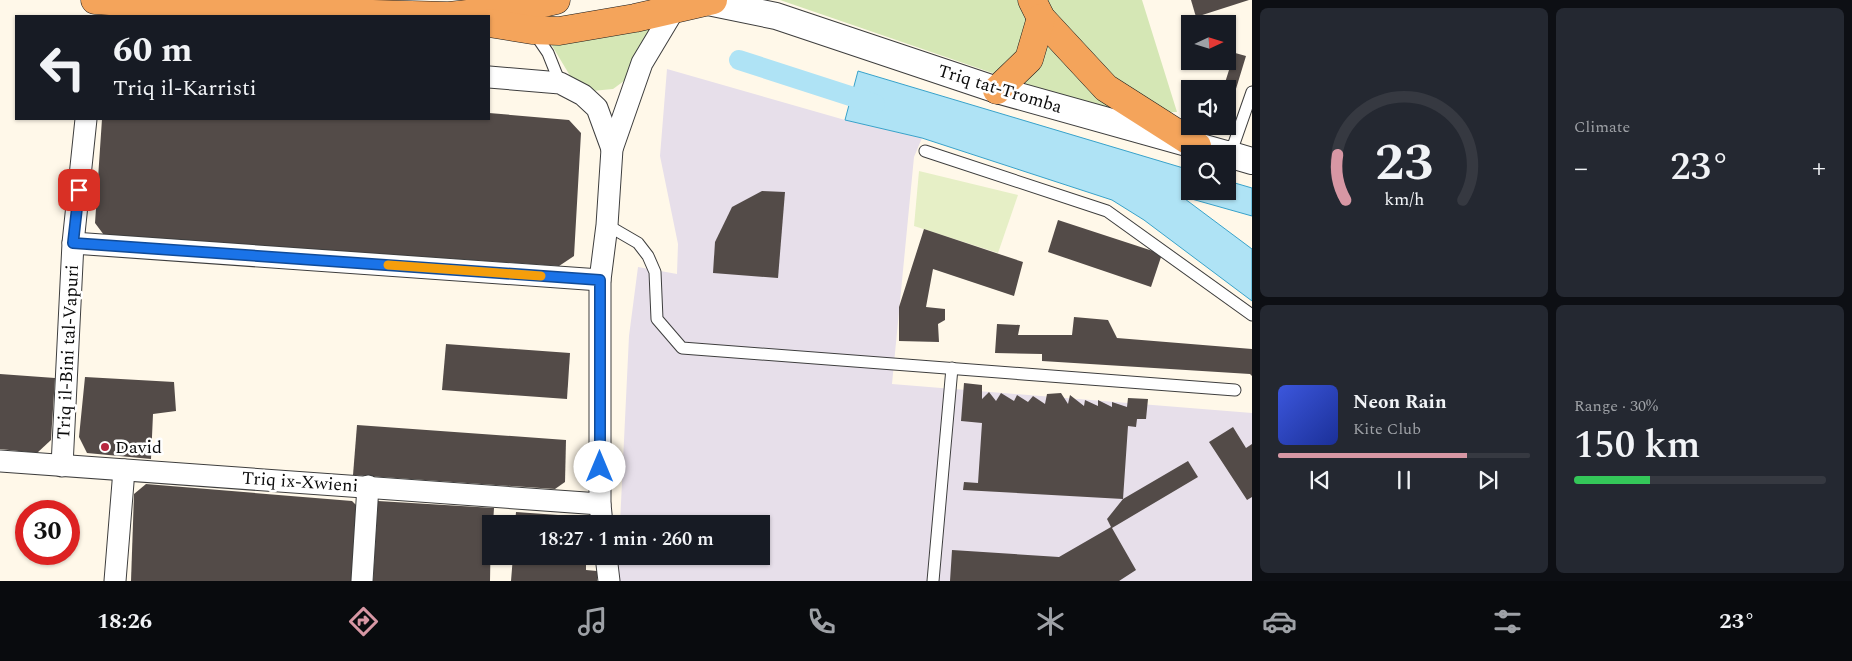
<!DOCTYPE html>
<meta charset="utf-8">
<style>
body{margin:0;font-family:Spectral,serif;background:#242831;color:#f1f3f6;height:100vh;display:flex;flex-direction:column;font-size:19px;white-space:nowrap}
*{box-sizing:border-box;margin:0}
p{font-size:16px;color:#9ea1a6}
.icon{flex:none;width:28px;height:28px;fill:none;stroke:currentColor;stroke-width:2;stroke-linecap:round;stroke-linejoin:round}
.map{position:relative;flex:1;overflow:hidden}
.drawer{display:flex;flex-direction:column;gap:8px;padding:8px;background:#0d0f14;width:600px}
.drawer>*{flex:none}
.banner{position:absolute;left:15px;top:15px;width:475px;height:105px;border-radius:0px;box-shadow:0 1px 4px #0004;background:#171b24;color:#f1f3f6;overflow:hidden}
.needle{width:32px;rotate:86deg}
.controls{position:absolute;left:1181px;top:15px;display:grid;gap:10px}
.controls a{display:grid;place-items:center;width:55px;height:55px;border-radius:0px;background:#171b24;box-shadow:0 1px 4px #0004;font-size:25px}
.speed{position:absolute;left:15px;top:500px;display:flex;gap:10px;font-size:25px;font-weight:700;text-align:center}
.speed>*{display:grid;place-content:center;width:65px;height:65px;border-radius:50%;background:#171b24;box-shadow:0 1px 4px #0004;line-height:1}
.speed .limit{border:8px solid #d22;background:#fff;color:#111}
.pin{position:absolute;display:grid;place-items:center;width:42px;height:42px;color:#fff;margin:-21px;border-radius:10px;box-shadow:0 2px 8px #0006}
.me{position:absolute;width:55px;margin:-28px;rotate:0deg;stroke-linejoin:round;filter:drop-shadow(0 0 4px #0008)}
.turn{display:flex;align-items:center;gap:18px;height:105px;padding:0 15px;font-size:22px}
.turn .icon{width:65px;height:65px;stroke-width:2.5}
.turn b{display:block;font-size:35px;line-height:42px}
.big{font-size:38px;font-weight:600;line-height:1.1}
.drawer .card{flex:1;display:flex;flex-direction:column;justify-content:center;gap:8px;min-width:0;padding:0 18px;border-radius:8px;background:#242831}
.drawer .dial{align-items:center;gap:0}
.dial svg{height:130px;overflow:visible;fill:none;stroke:#363941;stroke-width:7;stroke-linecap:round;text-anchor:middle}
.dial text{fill:#f1f3f6;stroke:none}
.song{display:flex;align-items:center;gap:15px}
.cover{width:60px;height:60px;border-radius:8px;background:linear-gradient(135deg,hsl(230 70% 55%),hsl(230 70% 35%))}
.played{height:5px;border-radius:2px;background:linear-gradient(90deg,#d797a4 75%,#363941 75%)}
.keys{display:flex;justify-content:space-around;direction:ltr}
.heat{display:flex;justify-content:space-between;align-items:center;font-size:28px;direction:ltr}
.charge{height:8px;border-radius:4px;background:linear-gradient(90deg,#34c759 30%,#363941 0)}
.drawer .tiles{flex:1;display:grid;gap:8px;grid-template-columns:repeat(2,1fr)}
.trip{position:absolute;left:482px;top:515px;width:288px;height:50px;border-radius:0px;background:#171b24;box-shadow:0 1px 4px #0004;font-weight:600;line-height:50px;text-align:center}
.tabs{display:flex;height:80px;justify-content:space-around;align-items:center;background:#090b0e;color:#9ea1a6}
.tabs .icon{width:35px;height:35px}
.tabs .on{color:#d797a4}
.tabs b{font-size:22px;color:#f1f3f6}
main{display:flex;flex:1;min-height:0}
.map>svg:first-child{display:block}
</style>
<main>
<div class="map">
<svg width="1252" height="581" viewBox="0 0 1252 581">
<rect width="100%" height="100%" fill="#fff8e9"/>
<path fill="#e7dfea" d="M667 69 845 120 922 138 914 157 892 384 1252 413V581H617L618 556H761V524H620L629 336 638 267 677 274 678 244 660 156Z"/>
<g fill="#d5e7b5">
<path d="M780 0H1142L1177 112 1121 114 1001 76Z"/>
<path d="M655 22 628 78 613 89 592 91 575 84 548 39Z"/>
</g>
<path fill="#e6efc6" d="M919 171 1018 195 998 253 914 226Z"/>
<path fill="#afe3f5" stroke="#38a2ca" d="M858 71 1190 170V191H1228V181L1252 188V216L1181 196 1252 249V301L1144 220 1112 200 922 138 845 120Z"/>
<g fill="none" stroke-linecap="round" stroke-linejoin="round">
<path stroke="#afe3f5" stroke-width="20" d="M739 60 875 104"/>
</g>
<g fill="#534b48">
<path d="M1191 0H1249L1196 17Z"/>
<path d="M1228 51 1246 56 1228 115V89H1223L1229 70 1222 68 1224 61H1228Z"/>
<path d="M489 113 569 120 581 133 574 256 559 266 104 235 95 223 102 119H489Z"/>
<path d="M762 191 785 192 778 278 713 273 715 242 732 207Z"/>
<path d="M1058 220 1162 254 1151 287 1048 252Z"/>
<path d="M924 229 1023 262 1014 296 933 269 926 307 945 309V320L938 324 939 342 899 341V307Z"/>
<path d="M1074 317 1108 320 1117 338 1252 349V376L1250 374 1042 361V354L995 353 997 324 1020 325 1018 335H1072Z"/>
<path d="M446 344 570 353 567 399 442 390Z"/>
<path d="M0 374 55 378 51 440 37 453 0 449Z"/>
<path d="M85 377 174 382 176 411 153 414 151 459 87 453 79 437Z"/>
<path d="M964 383 982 385V399L989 392 996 401 1001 393 1014 401 1017 395 1028 402 1033 396 1045 404 1047 394 1061 393 1068 404 1070 395 1084 406 1085 400 1098 406V400L1112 407V402L1127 407 1128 398 1148 399 1146 419H1137L1136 427 1128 426 1123 499 963 490 964 482 978 483 982 423 961 421Z"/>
<path d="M357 425 566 440 565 482 555 489 353 475Z"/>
<path d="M1233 427 1246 448 1252 444V497L1247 500 1209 442Z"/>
<path d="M1188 461 1198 477 1112 528 1136 570 1119 581H950L952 550 1059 557 1111 527 1107 519 1123 499Z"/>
<path d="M146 484 352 501 357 506 352 581H131L134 494Z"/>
<path d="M378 501 494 508 493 524H491L490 581H373Z"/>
<path d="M516 512 586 517V524H515Z"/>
<path d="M513 556H586V570L597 571V581H511Z"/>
</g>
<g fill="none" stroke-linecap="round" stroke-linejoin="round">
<g stroke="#3e3e3e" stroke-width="13">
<g id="service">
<path d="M533 31 548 53 560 83"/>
<path d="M925 151 1107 211 1252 315"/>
<path d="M1230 155 1252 92"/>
<path d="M607 225 638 243 648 256 655 272 657 319 682 348 1235 390"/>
<path d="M933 581 952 368"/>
</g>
</g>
<g stroke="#3e3e3e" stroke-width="23">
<g id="minor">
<path d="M489 77 560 83 583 95 597 108 612 149"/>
<path d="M73 243 600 280"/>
<path d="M0 461 600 504"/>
<path d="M62 466 73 243 86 119"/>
<path d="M602 524 600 504V280L607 225 612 149 642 63 675 8"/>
<path d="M606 556 609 581"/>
<path d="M115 581 124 470"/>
<path d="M362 581 368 486"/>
</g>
</g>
<g stroke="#3e3e3e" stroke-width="28">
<g id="tertiary">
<path d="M708 2 776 16 997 90 1226 154"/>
<path d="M1228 154 1252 161"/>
</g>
</g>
<g stroke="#1c1c1c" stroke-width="29">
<g id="trunk">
<path d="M95 0 259 11 449 16 521 8 556 0"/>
<path d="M1032 0 1041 18 1106 88 1197 146"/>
<path d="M489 23 532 30 559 31 635 18 713 0"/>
<path d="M997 90 1029 59 1041 18"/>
</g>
</g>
<use href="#service" stroke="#fff" stroke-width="11"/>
<use href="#minor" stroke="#fff" stroke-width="21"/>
<use href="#tertiary" stroke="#fff" stroke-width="26"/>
<use href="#trunk" stroke="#f4a45b" stroke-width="28"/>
</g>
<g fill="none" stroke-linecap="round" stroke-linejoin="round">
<g stroke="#114b97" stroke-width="12">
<path id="route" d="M79 190 73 243 600 280V467"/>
</g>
<use href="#route" stroke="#1a73e8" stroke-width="9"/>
<path stroke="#f59e0b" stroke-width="9" d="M388 265 541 276"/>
</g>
<circle fill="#b7273f" stroke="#fff" stroke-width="2" cx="105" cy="447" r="5"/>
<g text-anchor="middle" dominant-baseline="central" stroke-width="5" stroke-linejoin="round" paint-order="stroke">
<g font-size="18" fill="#0b0b0b" stroke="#fff">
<text transform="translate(1000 89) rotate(17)">Triq tat-Tromba</text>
<text transform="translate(68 352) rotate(-87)">Triq il-Bini tal-Vapuri</text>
<text transform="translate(300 482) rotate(4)">Triq ix-Xwieni</text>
</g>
<g font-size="18" fill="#0b0b0b" stroke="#fff" text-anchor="start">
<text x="115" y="447">David</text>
</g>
</g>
</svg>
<div class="controls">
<a><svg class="needle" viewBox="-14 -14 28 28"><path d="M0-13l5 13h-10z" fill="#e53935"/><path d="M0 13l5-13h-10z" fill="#9ea1a6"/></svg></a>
<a><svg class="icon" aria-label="sound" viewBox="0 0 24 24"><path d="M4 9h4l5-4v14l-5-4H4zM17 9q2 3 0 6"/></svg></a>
<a><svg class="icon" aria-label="search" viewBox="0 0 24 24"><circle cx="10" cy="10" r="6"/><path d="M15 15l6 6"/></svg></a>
</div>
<div class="speed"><div class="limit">30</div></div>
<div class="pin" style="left:79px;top:190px;background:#d93025"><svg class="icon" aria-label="arrive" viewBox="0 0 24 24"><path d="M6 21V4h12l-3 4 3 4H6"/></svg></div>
<svg class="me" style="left:600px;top:467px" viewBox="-20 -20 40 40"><circle r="19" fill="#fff"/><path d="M0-13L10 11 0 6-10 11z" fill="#1a73e8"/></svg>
<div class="trip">18:27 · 1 min · 260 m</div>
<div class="banner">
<div class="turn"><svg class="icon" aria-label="left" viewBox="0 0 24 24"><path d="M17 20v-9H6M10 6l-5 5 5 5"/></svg><div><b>60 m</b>Triq il-Karristi</div></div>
</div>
</div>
<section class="drawer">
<div class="tiles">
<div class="card dial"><svg viewBox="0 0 100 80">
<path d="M14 69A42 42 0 1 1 86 69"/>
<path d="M14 69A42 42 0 0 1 9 41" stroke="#d797a4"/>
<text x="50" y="56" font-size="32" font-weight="700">23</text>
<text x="50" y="72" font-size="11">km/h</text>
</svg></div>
<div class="card"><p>Climate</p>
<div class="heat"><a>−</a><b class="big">23°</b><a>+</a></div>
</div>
<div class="card">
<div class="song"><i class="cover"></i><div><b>Neon Rain</b><p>Kite Club</p></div></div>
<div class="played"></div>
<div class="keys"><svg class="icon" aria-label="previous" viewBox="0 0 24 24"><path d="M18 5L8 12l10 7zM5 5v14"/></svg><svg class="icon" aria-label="pause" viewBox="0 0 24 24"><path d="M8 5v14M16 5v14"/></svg><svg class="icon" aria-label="next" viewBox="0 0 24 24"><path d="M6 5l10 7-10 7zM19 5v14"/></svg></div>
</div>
<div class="card"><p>Range · 30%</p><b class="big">150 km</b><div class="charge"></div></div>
</div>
</section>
</main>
<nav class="tabs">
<b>18:26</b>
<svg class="icon on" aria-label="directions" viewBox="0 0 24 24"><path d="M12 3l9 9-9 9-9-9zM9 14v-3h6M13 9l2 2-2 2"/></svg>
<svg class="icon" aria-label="music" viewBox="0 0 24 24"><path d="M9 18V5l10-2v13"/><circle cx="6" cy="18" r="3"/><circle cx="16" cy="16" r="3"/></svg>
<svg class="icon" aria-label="phone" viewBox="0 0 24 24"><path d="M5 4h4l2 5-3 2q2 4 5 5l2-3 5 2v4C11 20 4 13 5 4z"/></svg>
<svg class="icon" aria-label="climate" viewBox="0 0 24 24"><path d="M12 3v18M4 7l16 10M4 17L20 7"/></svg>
<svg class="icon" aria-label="car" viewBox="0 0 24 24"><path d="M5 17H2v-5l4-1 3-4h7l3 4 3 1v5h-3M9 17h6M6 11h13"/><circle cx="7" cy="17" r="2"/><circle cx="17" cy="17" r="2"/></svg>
<svg class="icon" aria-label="filters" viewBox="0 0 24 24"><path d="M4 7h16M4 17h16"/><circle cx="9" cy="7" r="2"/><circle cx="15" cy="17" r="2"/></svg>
<b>23°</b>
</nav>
